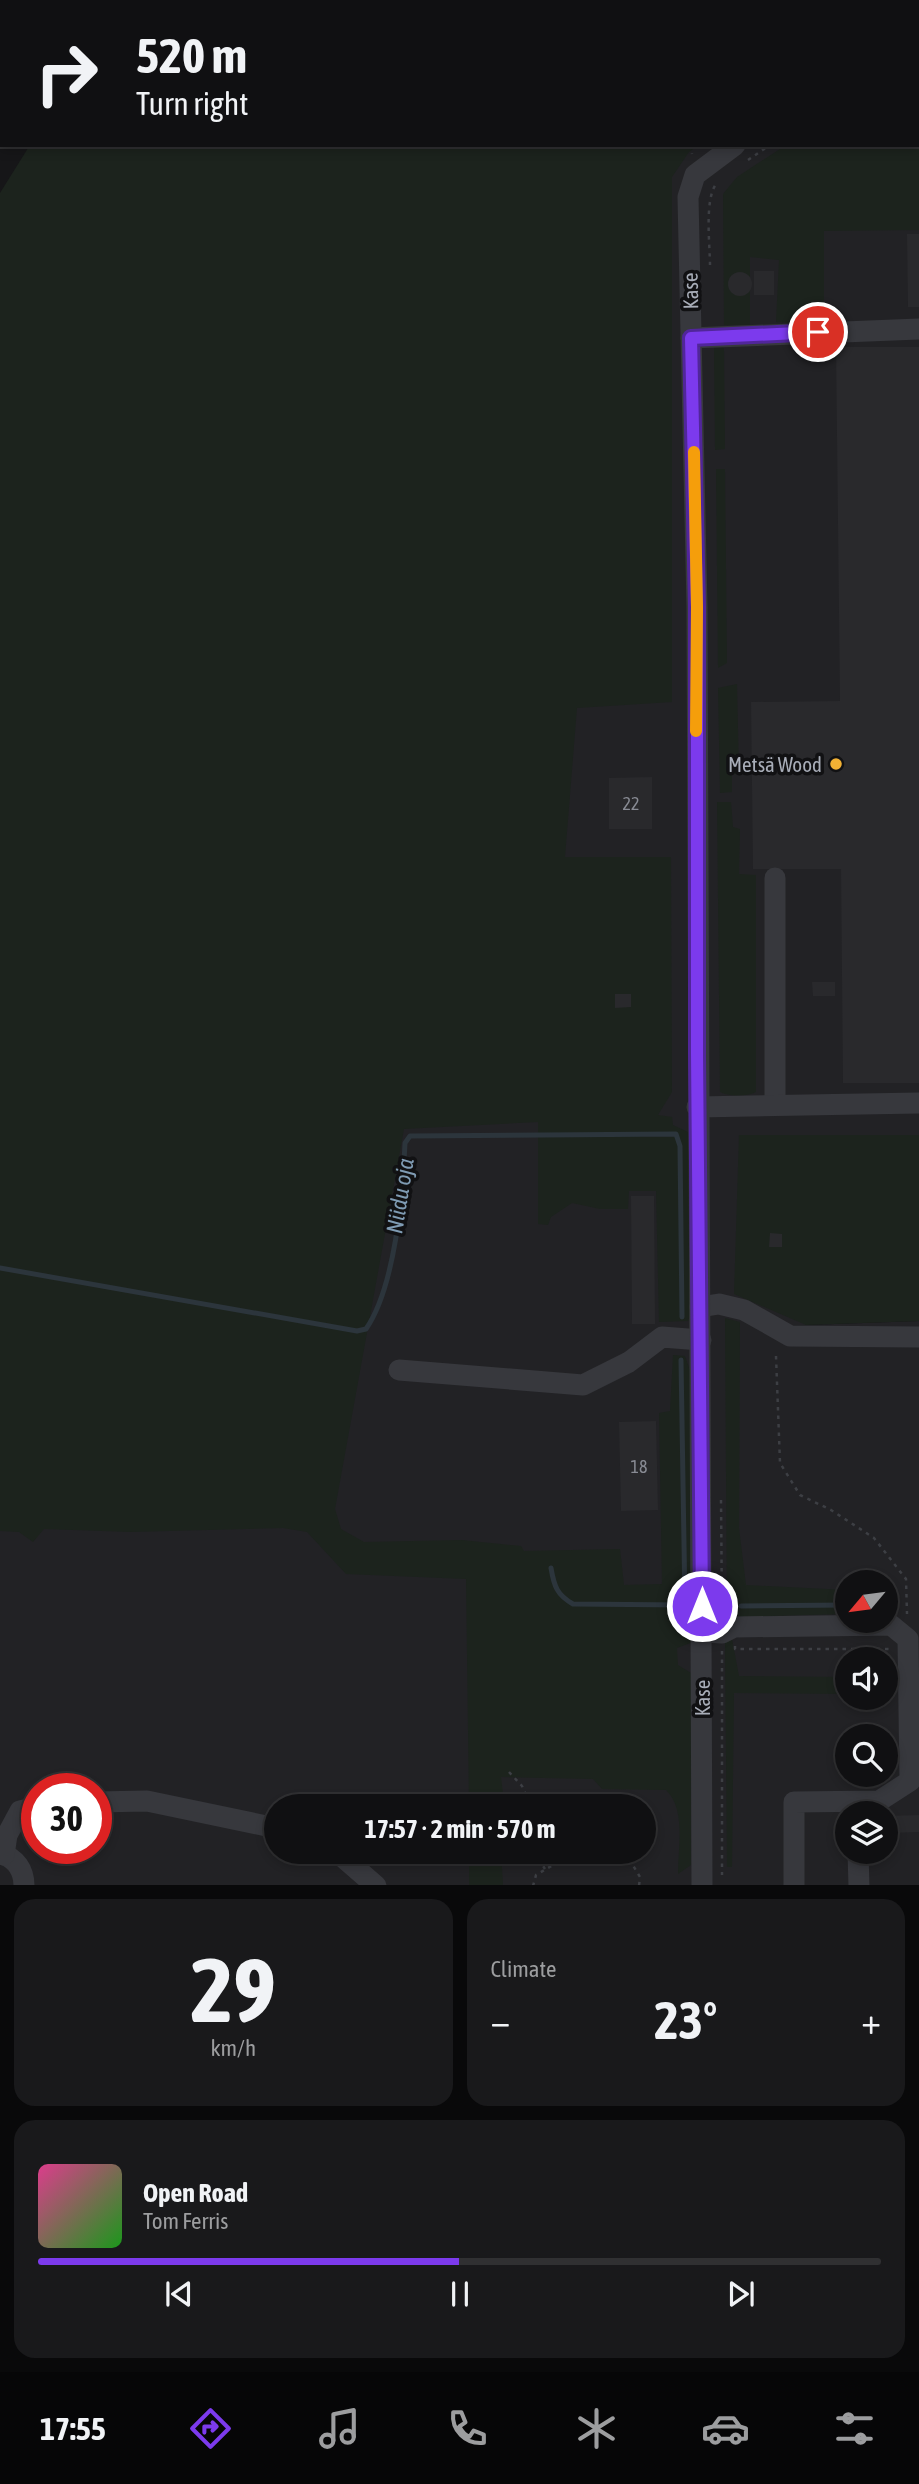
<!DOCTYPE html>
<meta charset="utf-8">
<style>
body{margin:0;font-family:"Asap Condensed",sans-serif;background:#19191b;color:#f1f3f6;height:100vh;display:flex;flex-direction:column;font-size:26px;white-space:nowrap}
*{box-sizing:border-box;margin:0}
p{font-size:23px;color:#9c9d9f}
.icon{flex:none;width:38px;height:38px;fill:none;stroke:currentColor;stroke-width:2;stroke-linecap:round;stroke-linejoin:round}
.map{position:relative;height:1885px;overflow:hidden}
.panel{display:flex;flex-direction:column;gap:14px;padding:14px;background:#09090a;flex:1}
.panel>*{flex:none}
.guide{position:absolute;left:0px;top:0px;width:920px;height:147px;box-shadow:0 4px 10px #0003,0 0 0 2px #303032;background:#101012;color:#f1f3f6;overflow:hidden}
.needle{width:46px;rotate:241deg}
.tools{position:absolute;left:835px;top:1570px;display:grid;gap:14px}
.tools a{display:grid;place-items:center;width:63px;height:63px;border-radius:50%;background:#101012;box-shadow:0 4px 10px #0003,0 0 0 2px #303032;font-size:35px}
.speed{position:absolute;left:21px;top:1773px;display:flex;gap:14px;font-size:35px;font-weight:700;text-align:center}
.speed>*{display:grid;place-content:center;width:91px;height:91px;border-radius:50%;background:#101012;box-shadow:0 4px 10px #0003,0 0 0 2px #303032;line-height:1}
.speed .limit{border:10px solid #d22;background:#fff;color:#111}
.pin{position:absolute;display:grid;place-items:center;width:60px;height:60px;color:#fff;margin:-30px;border:4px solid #fff;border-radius:50%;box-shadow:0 2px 7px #0007}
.me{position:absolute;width:77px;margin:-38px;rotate:0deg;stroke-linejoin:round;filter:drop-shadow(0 0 5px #0008)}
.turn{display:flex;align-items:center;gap:24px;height:147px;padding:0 21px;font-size:32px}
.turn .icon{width:91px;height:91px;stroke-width:2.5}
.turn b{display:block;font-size:49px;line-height:60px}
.big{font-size:52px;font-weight:700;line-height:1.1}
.panel .card{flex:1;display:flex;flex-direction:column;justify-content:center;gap:10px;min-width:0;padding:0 24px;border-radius:21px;background:#19191b}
.panel .dial{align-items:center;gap:0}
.dial b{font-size:91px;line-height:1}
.song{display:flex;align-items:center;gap:21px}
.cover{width:84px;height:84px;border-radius:10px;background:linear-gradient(135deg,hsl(330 70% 55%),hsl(120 70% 35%))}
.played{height:7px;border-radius:4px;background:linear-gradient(90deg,#7c3aed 50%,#303032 50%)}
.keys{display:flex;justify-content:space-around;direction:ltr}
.heat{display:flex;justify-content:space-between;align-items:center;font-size:38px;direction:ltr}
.panel .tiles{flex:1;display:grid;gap:14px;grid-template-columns:1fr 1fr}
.card:last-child{grid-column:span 2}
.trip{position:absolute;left:264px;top:1794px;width:392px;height:70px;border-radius:35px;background:#101012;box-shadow:0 4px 10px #0003,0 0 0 2px #303032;font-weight:700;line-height:70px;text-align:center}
.dock{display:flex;height:112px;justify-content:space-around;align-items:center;background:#060607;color:#9c9d9f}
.dock .icon{width:49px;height:49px}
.dock .active{color:#7c3aed}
.dock b{font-size:32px;color:#f1f3f6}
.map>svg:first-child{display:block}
</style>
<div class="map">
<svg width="919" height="1886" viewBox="0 0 919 1886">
<rect width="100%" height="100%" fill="#161618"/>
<path fill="#222225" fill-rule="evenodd" d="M635 0H919V1135H739L806 1325 919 1321V1885H0V1515L580 145H919V2ZM847 1582H886V1620H847ZM847 1659H886V1698H847ZM847 1736H886V1774H847ZM37 1788H96V1848H37ZM276 1806H644V1852H276ZM847 1813H886V1852H847Z"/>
<g fill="#1c231d">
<path d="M122 0H919V3L121 2Z"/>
<path d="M919 59V230L824 231V324L776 322 779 260 750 257V325H724L723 194 737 177 786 145H919Z"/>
<path d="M30 145H699L689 152 672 177V702L577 708 565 857H671L672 1092 658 1115 672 1117 673 1125 688 1132 690 1315 688 1321 659 1322 656 1191H629L628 1209H600L572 1203 551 1217 548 1225 538 1224V1122L404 1129 335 1509 341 1529 364 1542 462 1540 521 1546 524 1551 620 1549 624 1585 662 1584 659 1413 670 1411 673 1355 685 1356 690 1370 693 1642 677 1648 678 1665 691 1673V1865L678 1874C678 1847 686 1809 666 1790L602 1789 593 1779 501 1777 503 1794 515 1800 519 1806H469L466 1579 346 1574 307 1532 283 1528 131 1532 44 1529 33 1542 19 1532 0 1531V193Z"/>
<path d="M719 345 724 348 725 449 715 450 714 347Z"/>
<path d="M716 469H725L727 663 718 668Z"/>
<path d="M737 684 739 773 732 775V792L720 793 718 688Z"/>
<path d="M717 802H731L733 827 740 829 739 874 756 875V1092C745 1097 731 1097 720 1092Z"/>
<path d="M739 1135H919V1321L806 1325 734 1294Z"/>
<path d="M725 1318 740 1322 739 1528 746 1585 847 1590V1614L735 1617 727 1625Z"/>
<path d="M732 1639 739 1676 847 1677V1694L734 1693 732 1867H727L725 1641Z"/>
<path d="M469 1852H501L503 1885H469Z"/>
</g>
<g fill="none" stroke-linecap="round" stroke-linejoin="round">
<g stroke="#2c353c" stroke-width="5">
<path d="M0 1268 357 1331 366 1329C395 1287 403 1194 405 1143L410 1136 676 1134 680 1146 682 1317"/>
<path d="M551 1568C554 1586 557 1595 573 1604L685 1605 681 1360"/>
<path d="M741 1606 847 1605"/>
</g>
</g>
<g fill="#29292c">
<path d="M907 234H919V307H908Z"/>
<rect x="754" y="271" width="20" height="24"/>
<circle cx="740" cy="284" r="12"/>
<path d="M836 347H919V1083H843L841 869H753L751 702 840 701Z"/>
<path d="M652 777V829H609V778Z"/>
<path d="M812 982H835V996H813Z"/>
<path d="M615 994H631V1007L615 1008Z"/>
<path d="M631 1196H654L655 1324H632Z"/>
<path d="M770 1233 782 1234V1247H769Z"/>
<path d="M656 1421 658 1510 621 1511 619 1422Z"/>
<path d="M919 1815V1832L886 1833V1816Z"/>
</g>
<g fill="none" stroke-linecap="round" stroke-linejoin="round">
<g stroke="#3d3f44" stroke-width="2.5" stroke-dasharray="3.5 5" stroke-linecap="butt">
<path d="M709 2 710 0"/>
<path d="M919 49V48"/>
<path d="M691 145 692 154"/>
<path d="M748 160 770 145"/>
<path d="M710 265C710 246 704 197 717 183"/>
<path d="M776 1356 780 1463 800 1495 831 1510 874 1538 906 1579 907 1614"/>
<path d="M721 1500 722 1613"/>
<path d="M735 1646V1649H890"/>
<path d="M722 1651V1875"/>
<path d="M509 1772 522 1786 531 1806"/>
<path d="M534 1852 545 1869"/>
<path d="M625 1852 640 1877 639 1886"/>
<path d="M533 1886 536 1875 575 1852"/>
</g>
<g stroke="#37383d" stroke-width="21">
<path d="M691 338 919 329"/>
<path d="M775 1105V878"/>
<path d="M697 1107 919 1103"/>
<path d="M700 1307 719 1304 744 1310 790 1336 919 1337"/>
<path d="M399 1370 583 1385 629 1362 662 1337 701 1340"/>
<path d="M703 1632 722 1633 734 1627 891 1625 908 1639 910 1781 879 1801 794 1802V1886"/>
<path d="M96 1802 147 1801 276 1828"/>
<path d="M337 1852 376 1886"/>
<path d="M858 1852 859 1886"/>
<path d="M0 1853C16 1858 24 1870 24 1886"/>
<path d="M4 1855 7 1835 20 1811 37 1807"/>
<path d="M702 1886 697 607 688 197 695 175 735 145"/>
</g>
</g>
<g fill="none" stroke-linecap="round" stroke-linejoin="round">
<g stroke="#51269a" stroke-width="18">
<path id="route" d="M702 1606 697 1054V607L691 338 818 332"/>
</g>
<use href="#route" stroke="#7c3aed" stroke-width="12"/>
<path stroke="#f59e0b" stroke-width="12" d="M694 452 697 607 696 731"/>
</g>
<circle fill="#f2b134" stroke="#111113" stroke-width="2.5" cx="836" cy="764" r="7"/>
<g text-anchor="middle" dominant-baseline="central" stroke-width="7" stroke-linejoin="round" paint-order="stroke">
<g font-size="18" fill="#888b94">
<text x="631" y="803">22</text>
<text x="639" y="1466">18</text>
</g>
<g font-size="21" fill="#a8adb8" stroke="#111113">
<text transform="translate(690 291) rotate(-91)">Kase</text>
<text transform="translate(702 1698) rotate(-90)">Kase</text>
</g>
<g font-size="21" fill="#a8adb8" stroke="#111113" text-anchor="end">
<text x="822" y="764">Metsä Wood</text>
</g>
<g font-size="23" font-style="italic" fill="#7f9bb3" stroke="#111113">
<text transform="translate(400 1196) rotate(-81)">Niidu oja</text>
</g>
</g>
</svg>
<div class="tools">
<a><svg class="needle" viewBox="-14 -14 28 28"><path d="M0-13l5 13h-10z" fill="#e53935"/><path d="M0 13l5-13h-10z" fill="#9c9d9f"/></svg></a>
<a><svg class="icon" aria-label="sound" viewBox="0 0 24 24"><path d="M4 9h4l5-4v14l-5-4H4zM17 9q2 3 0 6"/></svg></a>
<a><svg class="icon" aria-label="search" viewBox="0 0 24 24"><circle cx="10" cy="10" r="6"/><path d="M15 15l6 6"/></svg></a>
<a><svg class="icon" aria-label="layers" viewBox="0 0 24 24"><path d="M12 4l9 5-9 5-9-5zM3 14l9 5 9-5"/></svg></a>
</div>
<div class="speed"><div class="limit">30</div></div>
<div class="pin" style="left:818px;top:332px;background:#d93025"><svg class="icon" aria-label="arrive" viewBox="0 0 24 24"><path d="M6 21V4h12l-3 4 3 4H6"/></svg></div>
<svg class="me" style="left:702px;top:1606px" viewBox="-20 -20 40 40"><circle r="17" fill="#7c3aed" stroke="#fff" stroke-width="3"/><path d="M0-11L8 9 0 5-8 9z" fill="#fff"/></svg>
<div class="trip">17:57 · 2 min · 570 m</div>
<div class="guide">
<div class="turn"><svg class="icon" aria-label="right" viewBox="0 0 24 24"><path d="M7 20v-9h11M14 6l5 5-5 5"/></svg><div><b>520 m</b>Turn right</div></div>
</div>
</div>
<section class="panel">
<div class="tiles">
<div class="card dial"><b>29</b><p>km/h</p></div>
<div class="card"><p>Climate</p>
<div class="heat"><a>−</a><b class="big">23°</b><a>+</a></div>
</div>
<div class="card">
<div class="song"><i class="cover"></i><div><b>Open Road</b><p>Tom Ferris</p></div></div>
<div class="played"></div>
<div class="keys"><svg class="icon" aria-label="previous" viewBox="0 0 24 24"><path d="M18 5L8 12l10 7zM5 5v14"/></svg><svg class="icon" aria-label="pause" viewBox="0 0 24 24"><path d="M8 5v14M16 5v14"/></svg><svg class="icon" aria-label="next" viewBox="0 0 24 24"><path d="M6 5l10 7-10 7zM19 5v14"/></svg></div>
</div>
</div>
</section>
<nav class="dock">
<b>17:55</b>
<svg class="icon active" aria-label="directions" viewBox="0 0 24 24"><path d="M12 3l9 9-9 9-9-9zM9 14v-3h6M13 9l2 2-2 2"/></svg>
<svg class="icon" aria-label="music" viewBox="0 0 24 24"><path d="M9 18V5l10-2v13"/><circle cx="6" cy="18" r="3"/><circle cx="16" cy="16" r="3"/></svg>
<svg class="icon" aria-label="phone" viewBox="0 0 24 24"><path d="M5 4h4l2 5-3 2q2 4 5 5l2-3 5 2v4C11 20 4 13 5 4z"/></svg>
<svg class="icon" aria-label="climate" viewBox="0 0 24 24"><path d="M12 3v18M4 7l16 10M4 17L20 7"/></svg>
<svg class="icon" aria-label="car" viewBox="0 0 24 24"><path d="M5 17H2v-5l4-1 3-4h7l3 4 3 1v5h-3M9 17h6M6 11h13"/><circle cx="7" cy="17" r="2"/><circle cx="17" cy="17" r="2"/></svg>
<svg class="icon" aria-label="filters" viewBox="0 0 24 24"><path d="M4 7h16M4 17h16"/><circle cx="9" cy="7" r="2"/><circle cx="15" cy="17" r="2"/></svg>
</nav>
